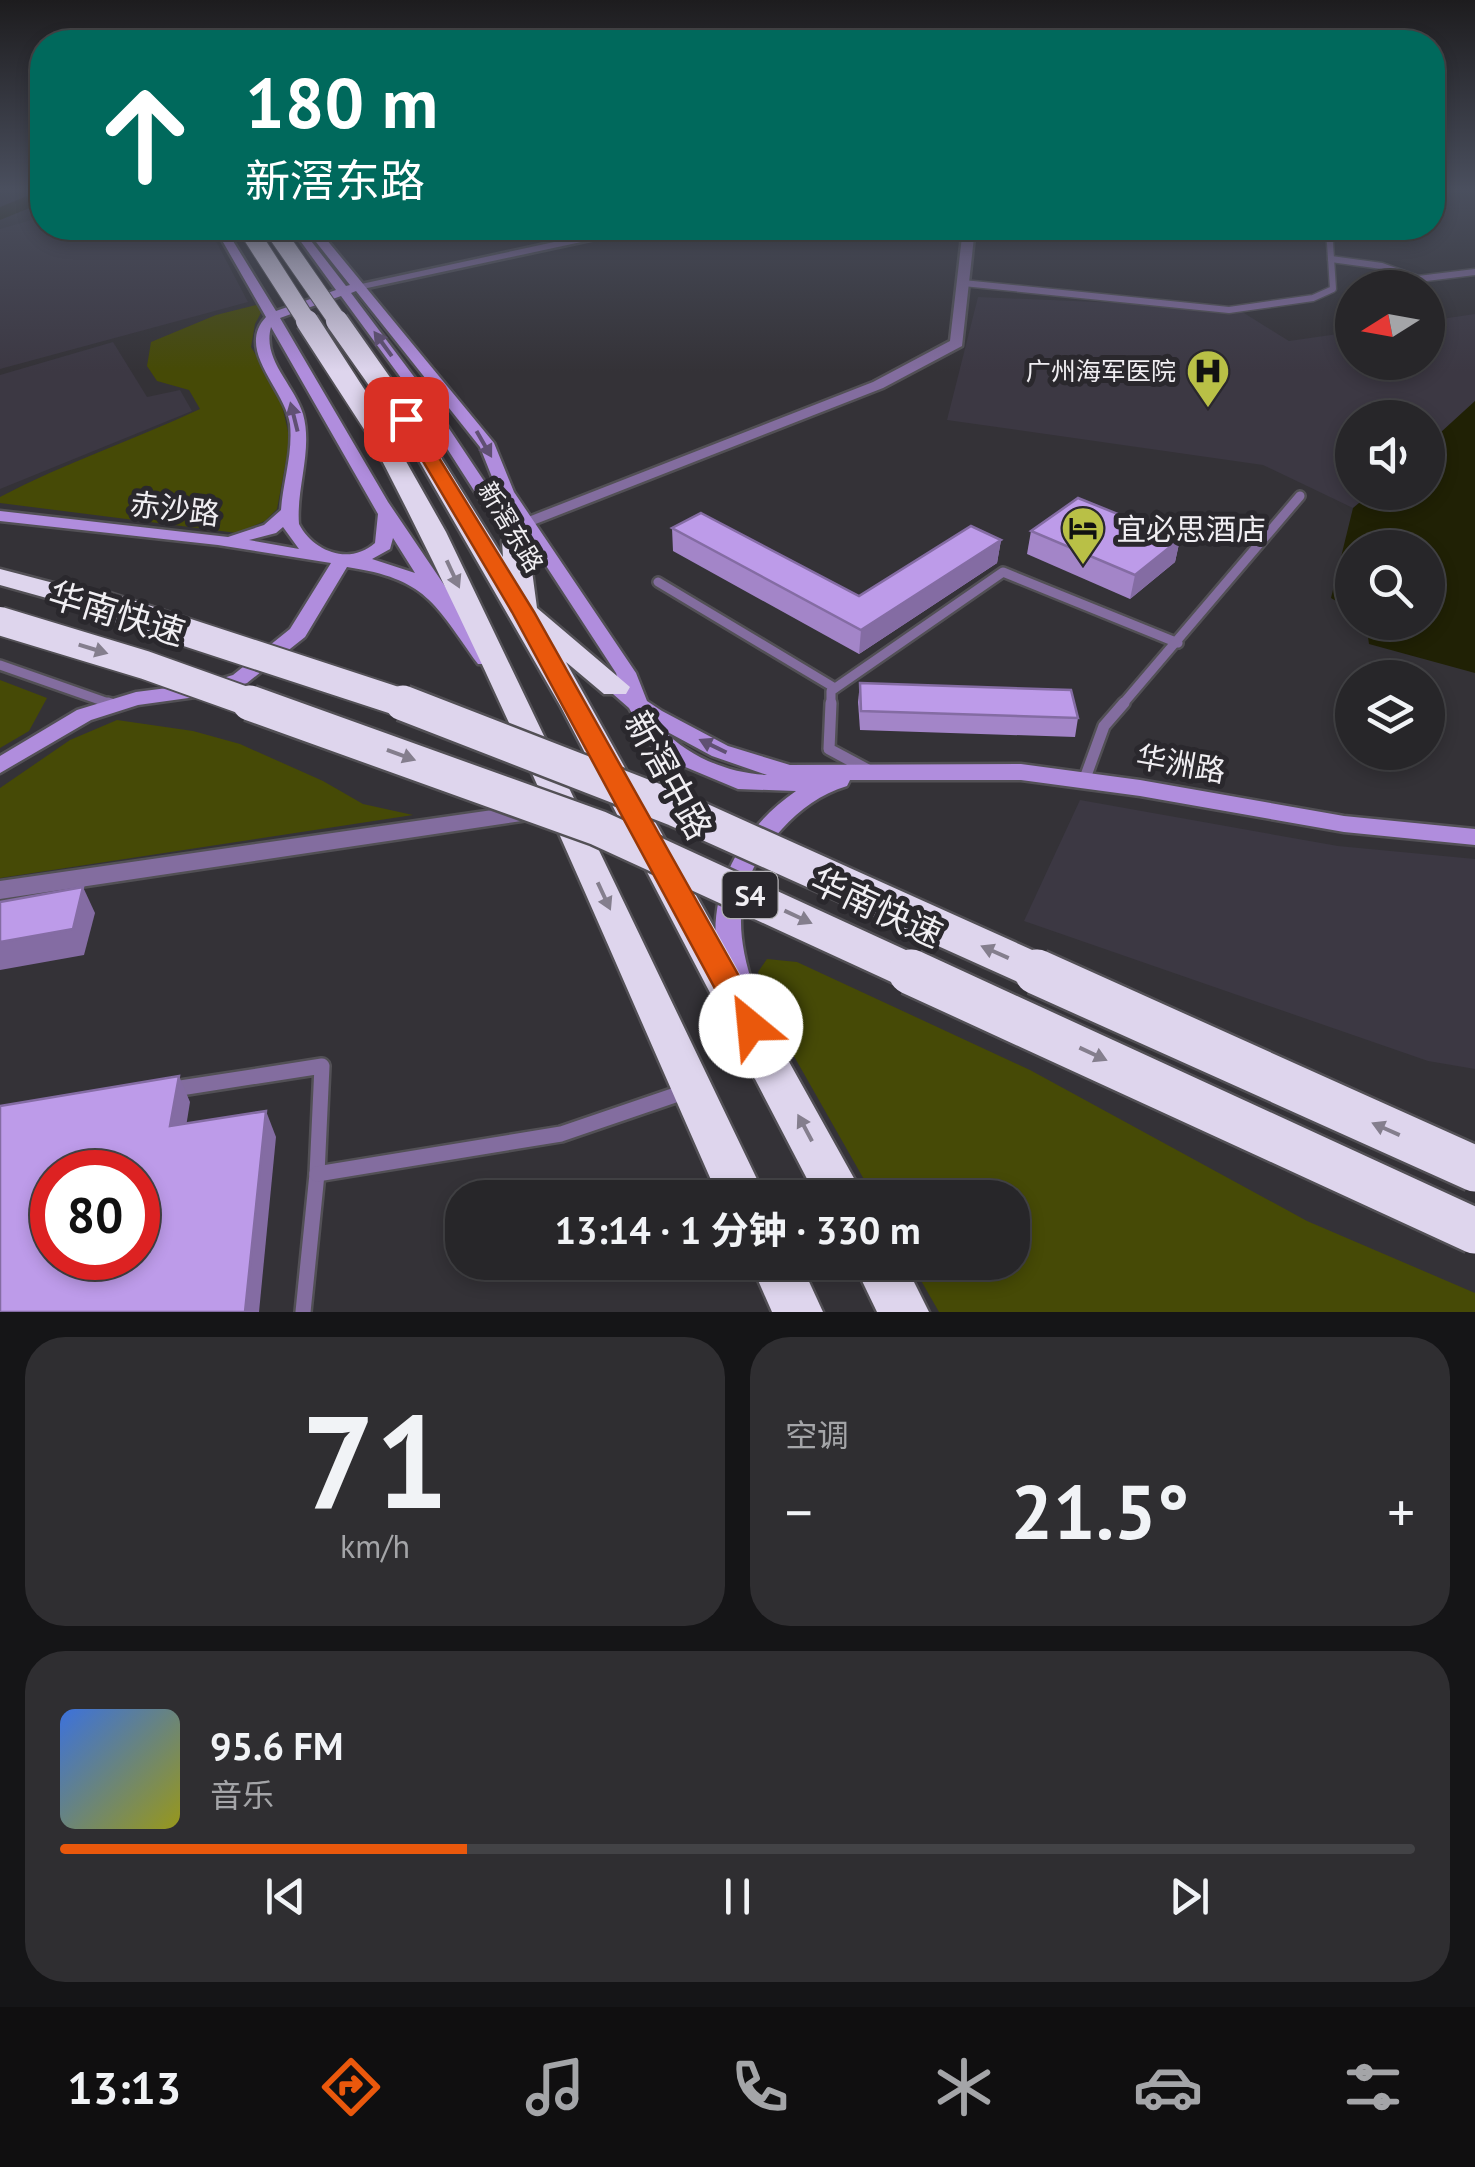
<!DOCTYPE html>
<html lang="zh">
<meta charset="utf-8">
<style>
body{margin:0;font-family:"PT Sans","Noto Sans SC",sans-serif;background:#2f2e31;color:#f1f3f6;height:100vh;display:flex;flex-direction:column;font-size:38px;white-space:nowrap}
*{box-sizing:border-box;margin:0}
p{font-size:32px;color:#a4a5a8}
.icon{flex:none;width:55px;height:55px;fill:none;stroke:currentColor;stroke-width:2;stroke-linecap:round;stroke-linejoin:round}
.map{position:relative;height:1312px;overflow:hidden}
.panel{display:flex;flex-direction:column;gap:25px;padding:25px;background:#151517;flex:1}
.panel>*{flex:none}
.guide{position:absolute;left:30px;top:30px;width:1415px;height:210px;border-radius:40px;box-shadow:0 5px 15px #0003,0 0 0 2px #434346;background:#00695c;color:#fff;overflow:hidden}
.needle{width:65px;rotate:259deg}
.tools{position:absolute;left:1335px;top:270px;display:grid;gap:20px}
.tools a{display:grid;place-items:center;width:110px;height:110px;border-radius:50%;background:#272629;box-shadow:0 5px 15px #0003,0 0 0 2px #434346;font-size:50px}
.speed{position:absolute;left:30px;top:1150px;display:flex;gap:20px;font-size:50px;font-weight:700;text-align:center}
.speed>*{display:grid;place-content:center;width:130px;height:130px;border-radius:50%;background:#272629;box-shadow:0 5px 15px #0003,0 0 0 2px #434346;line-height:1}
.speed .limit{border:15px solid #d22;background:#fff;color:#111}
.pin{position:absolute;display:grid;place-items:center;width:85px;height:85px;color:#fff;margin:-42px;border-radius:20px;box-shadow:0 5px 15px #0006}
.me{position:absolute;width:110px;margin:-55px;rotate:332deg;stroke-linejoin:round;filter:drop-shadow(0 0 8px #0008)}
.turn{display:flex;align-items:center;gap:35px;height:210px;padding:0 50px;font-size:45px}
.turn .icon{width:130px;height:130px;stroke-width:2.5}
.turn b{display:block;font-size:70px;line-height:85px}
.big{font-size:75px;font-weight:700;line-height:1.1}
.panel .widget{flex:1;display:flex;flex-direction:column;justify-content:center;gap:15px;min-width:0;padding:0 35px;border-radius:40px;background:#2f2e31}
.panel .dial{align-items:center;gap:0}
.dial b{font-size:130px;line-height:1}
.song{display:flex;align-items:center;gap:30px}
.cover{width:120px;height:120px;border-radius:15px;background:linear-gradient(135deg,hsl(220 70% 55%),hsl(60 70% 35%))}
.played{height:10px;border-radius:5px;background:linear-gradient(90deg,#ea580c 30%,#434346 30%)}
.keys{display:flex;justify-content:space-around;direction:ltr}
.heat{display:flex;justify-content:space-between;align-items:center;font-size:55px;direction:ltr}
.panel .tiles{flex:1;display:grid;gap:25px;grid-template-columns:1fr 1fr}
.widget:last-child{grid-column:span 2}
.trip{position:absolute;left:445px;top:1180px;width:585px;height:100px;border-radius:40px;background:#272629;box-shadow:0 5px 15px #0003,0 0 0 2px #434346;font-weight:700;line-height:100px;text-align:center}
.tab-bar{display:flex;height:160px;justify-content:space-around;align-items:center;background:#100f10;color:#a4a5a8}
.tab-bar .icon{width:70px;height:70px}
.tab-bar .active{color:#ea580c}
.tab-bar b{font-size:45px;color:#f1f3f6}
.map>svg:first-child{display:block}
</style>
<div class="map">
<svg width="1475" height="1312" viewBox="0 0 1475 1312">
<rect width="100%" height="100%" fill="#343237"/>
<g fill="#3c3843">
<path d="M42 217V228H209L248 302 0 369V229Z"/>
<path d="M978 297 1236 308 1289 341 1352 332V362H1428V321L1475 314V401L1428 444V418H1352V492L1371 493 1353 508 1263 465 947 420Z"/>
<path d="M113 342 147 397 180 390 192 411 0 489V375Z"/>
<path d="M1080 800 1338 846 1475 859V1069L1428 1061 1024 921Z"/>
</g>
<g fill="#464a06">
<path d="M260 304 263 309 255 324 251 347 279 392 290 440 277 509 265 521 237 533 0 503V497C64 463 134 440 200 409L189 390 157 381 147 366 151 342 216 315Z"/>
<path d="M0 680 47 698 29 731 0 748Z"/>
<path d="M117 720 193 731 240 744 323 781 363 804 413 815 0 878V788L70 740Z"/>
<path d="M767 959 797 962 1030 1070 1307 1221 1475 1293V1312H939L911 1263 1012 1262V1198L874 1197 774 1021 758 972Z"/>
</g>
<path fill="#202105" d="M1475 401V673L1369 644 1366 623 1428 622V548H1352V610L1331 598 1353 508 1371 493 1428 492V444Z"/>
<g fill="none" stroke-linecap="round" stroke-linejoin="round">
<path fill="#202105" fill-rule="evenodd" d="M42 190V203L0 220V207Z"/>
<g stroke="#525055" stroke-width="9">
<g id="lane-far3">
<path d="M1331 259 1382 266 1418 279 1475 272"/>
<path d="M963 283 1229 310 1313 298 1333 289 1329 228"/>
</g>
</g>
<g stroke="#525055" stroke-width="14">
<g id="lane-far2">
<path d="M658 582 835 688"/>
<path d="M0 665 114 705"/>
<path d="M831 705V691L1003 572 1178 643"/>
<path d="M1122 705 1300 496"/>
</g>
</g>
<g stroke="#525055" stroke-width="16">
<g id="lane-far1">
<path d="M108 703 114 705"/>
<path d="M831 703 829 749 870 771"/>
<path d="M1084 781 1104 726 1124 703"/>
</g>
</g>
<g stroke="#525055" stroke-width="20">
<g id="lane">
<path d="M174 1089 322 1066 317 1174 303 1312"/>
<path d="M317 1174 561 1134 687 1091"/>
</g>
</g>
<g stroke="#525055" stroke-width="5">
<g id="street">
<path d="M619 228 625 231 623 233 358 290 352 286Z"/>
<path d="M963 228H975L962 346 883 388 533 525H521L518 521 873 382 950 341Z"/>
<path d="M534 804 542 806 546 812 542 818 0 899V881Z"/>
</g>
</g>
<g stroke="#525055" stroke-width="5">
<path id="secondary" d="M215 228H225L276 311 336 290 291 228H301L346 286 350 285 305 228H317L494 443 514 492 636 673 647 701 662 711 728 746 790 765 1021 764 1140 780 1344 816 1475 829V845L1344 832 1140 796 1021 780H850L847 786C821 794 800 809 782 829 734 879 733 926 754 989L750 997 741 1000 732 997C692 920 729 837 796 791L738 789 671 761 648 742 629 708 605 687 608 682H619L616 673 498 492 480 447 356 291 351 293 418 382 524 541 521 545H509L407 386 341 296 280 318 388 502 495 660 492 664H478C434 603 427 579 347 567L305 637 247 683 210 695 138 705 91 720 0 773V756L77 710 136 692 207 683 233 675 290 629 331 563 218 545 0 521V511L228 537 264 525 281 510C283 482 293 453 290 424 285 389 235 350 266 317ZM271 327 378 514 375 543C349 566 313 551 299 524 296 488 313 450 303 414 294 384 262 360 271 327ZM283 527 299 549 249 540 276 533ZM393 538 415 573 372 559 390 549ZM662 729 712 756 767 775C728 773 689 757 662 729Z"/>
</g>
<g stroke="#525055" stroke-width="5">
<g id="highway">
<path d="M406 412 417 419 503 557 502 541 506 535 515 533 528 541 537 608 630 687 626 694H604L566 662 865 1198H817L561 707 395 419Z"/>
<path d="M375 419 386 426 446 532 766 1198H719C604 939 496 676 364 426Z"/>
<path d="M0 569 107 597 111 603 107 609 97 612 0 585Z"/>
<path d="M750 1262H800L823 1312H772Z"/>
<path d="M853 1262H904L929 1312H877Z"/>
</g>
</g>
<use href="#lane-far3" stroke="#836d9f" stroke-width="6"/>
<use href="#lane-far2" stroke="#836d9f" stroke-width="9"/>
<use href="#lane-far1" stroke="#836d9f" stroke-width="11"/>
<use href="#lane" stroke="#836d9f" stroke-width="15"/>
<use href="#street" fill="#836d9f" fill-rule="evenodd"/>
<use href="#secondary" fill="#b08ddd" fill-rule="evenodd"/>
<use href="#highway" fill="#ded5ed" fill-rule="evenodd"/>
<g stroke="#525055" stroke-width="20" stroke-linecap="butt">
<g id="highway-bridge-far4">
<path d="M247 228 308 323"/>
<path d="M273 228 339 323"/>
</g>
</g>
<g stroke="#525055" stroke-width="26" stroke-linecap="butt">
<g id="highway-bridge-far3">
<path d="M307 321 375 426"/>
<path d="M337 321 406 419"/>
</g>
</g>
<g stroke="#525055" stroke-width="32" stroke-linecap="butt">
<g id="highway-bridge-far2">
<path d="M97 603 409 705"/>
<path d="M0 621 145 665 257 705"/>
</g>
</g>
<g stroke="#525055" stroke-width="40" stroke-linecap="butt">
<g id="highway-bridge-far1">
<path d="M250 703 598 828 916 974"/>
<path d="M403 703 676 809 1043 974"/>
</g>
</g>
<g stroke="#525055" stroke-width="50" stroke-linecap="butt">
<g id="highway-bridge">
<path d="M911 972 1475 1231"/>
<path d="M1037 972 1475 1169"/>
</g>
</g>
<use href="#highway-bridge-far4" stroke="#ded5ed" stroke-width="18"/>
<use href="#highway-bridge-far3" stroke="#ded5ed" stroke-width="22"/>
<use href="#highway-bridge-far2" stroke="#ded5ed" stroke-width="28"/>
<use href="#highway-bridge-far1" stroke="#ded5ed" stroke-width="35"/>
<use href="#highway-bridge" stroke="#ded5ed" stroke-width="45"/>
</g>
<g fill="#a385c8">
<path d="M672 528 859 596 1001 540 997 563 859 654 673 551Z"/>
<path d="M1031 531 1180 539 1175 562 1130 599 1027 554Z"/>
<path d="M860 683 1078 718 1075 737 860 730 858 702Z"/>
</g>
<g fill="#846ca3">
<path d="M1180 539 1175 562 1130 599 1135 575Z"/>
<path d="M1001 540 997 563 859 654 861 630Z"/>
<path d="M83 887 95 913 84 955 0 970V942Z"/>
<path d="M179 1076 190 1102 182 1152 170 1126Z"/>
<path d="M266 1111 276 1137 259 1312H245Z"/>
</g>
<g fill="#bd9be9" stroke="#846ca3" stroke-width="2.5" fill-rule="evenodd">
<path d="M1078 498 1180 539 1135 575 1031 531Z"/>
<path d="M701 513 859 596 971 526 1001 540 861 630 672 528Z"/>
<path d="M860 683 1071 690 1078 718 861 711Z"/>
<path d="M83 887 73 929 0 942V902Z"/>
<path d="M179 1076 170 1126 266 1111 245 1312H0V1106ZM52 1172H138V1258H52Z"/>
</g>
<defs><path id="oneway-solid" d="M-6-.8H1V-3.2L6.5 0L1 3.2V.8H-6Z" transform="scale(2.5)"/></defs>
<g fill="#605073">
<use href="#oneway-solid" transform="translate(383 344) rotate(-126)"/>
<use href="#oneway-solid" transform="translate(294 417) rotate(-104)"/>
<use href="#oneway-solid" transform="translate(484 444) rotate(60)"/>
<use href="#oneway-solid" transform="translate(713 746) rotate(-154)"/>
</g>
<g fill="#847e8d">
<use href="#oneway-solid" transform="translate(453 574) rotate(65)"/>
<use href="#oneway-solid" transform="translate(93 649) rotate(17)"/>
<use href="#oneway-solid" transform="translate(401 755) rotate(20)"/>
<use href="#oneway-solid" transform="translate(604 896) rotate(65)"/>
<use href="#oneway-solid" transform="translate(798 917) rotate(25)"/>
<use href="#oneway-solid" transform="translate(995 952) rotate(-156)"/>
<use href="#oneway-solid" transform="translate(1093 1054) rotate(25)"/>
<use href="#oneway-solid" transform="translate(805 1128) rotate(-118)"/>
<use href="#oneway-solid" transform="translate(1386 1129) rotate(-156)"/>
</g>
<linearGradient id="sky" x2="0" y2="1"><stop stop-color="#1d1c1e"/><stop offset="0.51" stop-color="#4a4f5e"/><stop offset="1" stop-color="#4a4f5e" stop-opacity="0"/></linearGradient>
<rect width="1475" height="371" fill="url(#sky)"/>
<path fill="#ea580c" stroke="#983908" stroke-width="2.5" d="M406 414 415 419 534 612 762 1017 767 1026 762 1035 751 1039 740 1035 512 612 398 419Z"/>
<defs>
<g id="hospital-pin" transform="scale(2.25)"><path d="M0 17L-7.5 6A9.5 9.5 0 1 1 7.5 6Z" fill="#b9c046" stroke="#2a282d"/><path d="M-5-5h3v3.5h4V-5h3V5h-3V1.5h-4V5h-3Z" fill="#111"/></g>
<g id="hotel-pin" transform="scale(2.25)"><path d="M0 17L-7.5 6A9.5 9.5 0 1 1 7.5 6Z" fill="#b9c046" stroke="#2a282d"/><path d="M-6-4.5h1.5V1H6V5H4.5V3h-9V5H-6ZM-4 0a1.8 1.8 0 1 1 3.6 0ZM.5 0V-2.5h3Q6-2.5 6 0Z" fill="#111"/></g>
</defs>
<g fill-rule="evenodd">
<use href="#hospital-pin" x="1208" y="371"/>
<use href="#hotel-pin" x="1083" y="528"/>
</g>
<g text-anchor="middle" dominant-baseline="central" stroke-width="10" stroke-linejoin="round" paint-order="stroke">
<g font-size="25" fill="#f0eef2" stroke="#2a282d" text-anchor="end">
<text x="1176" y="371">广州海军医院</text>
</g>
<g font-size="25" fill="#f0eef2" stroke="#2a282d">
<text transform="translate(511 527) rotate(59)">新滘东路</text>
</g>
<rect fill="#2a282d" stroke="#b5b3b7" stroke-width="2.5" x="722.5" y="872" width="55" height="46" rx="8"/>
<g font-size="28" font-weight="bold" fill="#f0eef2">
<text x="750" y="895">S4</text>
</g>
<g font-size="30" fill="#f0eef2" stroke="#2a282d">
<text transform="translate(175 508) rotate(7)">赤沙路</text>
<text transform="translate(1181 763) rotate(10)">华洲路</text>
</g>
<g font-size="30" fill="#f0eef2" stroke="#2a282d" text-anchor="start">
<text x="1116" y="528">宜必思酒店</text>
</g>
<g font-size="35" fill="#f0eef2" stroke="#2a282d">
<text transform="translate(117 613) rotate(17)">华南快速</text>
<text transform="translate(669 775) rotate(61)">新滘中路</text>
<text transform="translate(877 907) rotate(25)">华南快速</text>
</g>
</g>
</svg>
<div class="tools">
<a><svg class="needle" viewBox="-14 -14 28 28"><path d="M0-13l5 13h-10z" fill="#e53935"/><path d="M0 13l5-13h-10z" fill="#a4a5a8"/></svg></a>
<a><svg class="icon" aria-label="sound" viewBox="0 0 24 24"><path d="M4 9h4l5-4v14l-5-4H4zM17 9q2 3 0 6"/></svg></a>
<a><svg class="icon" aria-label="search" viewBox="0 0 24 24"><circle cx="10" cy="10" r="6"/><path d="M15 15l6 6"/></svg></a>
<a><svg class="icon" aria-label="layers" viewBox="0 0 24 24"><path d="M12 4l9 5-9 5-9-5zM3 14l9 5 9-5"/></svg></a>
</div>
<div class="speed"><div class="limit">80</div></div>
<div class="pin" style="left:406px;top:419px;background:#d93025"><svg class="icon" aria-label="arrive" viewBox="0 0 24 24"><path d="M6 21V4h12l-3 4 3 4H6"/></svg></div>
<svg class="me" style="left:751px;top:1026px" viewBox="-20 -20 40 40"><circle r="19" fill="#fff"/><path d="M0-13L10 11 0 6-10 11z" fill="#ea580c"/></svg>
<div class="trip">13:14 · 1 分钟 · 330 m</div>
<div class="guide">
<div class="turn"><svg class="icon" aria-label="ahead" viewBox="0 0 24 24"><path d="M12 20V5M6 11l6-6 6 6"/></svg><div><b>180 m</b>新滘东路</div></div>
</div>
</div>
<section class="panel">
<div class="tiles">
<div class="widget dial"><b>71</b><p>km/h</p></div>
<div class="widget"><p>空调</p>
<div class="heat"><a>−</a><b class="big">21.5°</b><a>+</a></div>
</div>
<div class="widget">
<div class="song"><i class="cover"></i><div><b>95.6 FM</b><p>音乐</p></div></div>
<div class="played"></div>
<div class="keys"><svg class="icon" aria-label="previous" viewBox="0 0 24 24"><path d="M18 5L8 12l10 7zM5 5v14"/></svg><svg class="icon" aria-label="pause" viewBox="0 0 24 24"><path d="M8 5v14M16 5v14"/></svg><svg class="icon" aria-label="next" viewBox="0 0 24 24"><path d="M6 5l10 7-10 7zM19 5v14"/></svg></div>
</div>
</div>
</section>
<nav class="tab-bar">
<b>13:13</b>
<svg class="icon active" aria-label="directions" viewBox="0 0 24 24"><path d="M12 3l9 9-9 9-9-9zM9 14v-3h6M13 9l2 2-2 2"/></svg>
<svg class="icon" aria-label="music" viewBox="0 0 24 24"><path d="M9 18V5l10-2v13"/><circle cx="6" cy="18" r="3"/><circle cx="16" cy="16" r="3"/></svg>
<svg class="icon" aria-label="phone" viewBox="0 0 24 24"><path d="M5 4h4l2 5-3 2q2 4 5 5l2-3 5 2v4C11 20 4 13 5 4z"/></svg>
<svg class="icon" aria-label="climate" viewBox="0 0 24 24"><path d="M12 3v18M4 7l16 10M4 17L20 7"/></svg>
<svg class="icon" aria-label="car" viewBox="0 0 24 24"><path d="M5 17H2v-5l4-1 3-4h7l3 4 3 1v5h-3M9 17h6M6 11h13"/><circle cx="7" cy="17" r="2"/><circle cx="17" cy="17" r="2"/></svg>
<svg class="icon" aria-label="filters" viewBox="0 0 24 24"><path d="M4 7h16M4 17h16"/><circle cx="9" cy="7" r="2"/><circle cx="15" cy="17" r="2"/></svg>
</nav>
